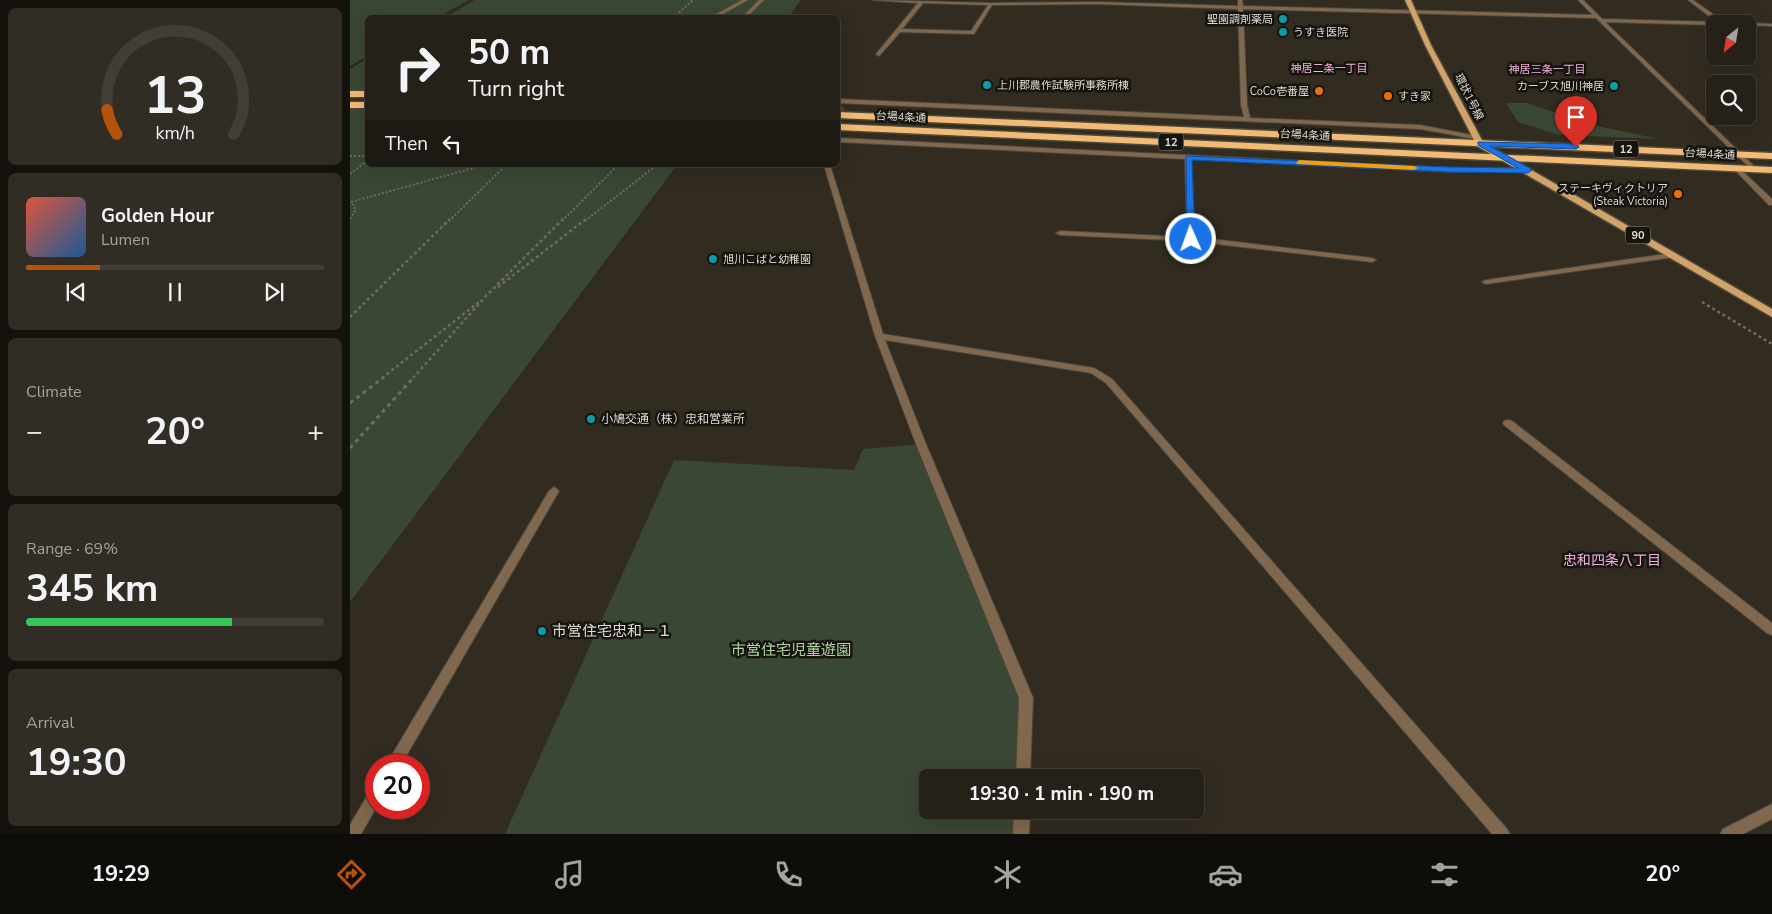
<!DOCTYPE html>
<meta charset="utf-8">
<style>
body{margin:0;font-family:"Nunito Sans","Noto Sans JP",sans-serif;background:#312d25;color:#f1f3f6;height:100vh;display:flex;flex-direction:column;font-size:19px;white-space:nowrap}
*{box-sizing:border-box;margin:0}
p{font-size:16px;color:#a3a3a2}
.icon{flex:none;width:28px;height:28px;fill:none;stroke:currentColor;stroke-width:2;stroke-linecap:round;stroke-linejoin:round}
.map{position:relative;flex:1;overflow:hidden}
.panel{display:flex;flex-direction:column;gap:8px;padding:8px;background:#14120d;width:350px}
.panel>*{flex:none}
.banner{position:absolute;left:15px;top:15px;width:475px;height:152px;border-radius:8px;box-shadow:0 5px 20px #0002,0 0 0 1px #423e37;background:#252018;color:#f1f3f6;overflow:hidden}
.needle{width:32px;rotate:210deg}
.tools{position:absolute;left:1356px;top:15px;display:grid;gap:10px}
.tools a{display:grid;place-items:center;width:50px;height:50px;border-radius:8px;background:#252018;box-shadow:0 5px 20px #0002,0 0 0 1px #423e37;font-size:25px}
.speed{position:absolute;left:15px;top:754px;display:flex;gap:10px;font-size:25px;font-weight:700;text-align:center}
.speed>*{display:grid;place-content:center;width:65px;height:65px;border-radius:50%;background:#252018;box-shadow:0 5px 20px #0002,0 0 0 1px #423e37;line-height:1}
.speed .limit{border:8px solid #d22;background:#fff;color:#111}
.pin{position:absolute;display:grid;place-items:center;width:42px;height:42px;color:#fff;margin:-51px -21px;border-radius:50% 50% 50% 0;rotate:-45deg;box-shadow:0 0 5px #0007}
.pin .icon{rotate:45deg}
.me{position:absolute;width:55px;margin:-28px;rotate:358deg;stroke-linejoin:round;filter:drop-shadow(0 0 4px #0008)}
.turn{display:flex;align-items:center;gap:18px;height:105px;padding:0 20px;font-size:22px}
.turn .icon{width:65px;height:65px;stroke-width:2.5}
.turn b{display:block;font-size:35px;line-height:42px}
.then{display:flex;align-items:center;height:48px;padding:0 20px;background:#0003;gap:10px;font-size:19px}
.big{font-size:38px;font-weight:700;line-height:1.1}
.panel .card{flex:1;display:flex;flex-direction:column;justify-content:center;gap:8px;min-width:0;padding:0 18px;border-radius:8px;background:#312d25}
.panel .dial{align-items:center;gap:0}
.dial svg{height:130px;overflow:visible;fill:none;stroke:#423e37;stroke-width:7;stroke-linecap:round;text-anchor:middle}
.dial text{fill:#f1f3f6;stroke:none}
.song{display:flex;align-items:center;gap:15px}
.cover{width:60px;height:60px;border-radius:8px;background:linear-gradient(135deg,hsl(10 70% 55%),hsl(210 70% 35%))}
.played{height:5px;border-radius:2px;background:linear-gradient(90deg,#b45309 25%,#423e37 25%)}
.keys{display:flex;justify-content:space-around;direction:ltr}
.heat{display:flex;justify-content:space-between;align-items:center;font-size:28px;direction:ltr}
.charge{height:8px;border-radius:4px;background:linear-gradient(90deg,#34c759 69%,#423e37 0)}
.trip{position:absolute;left:569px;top:769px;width:285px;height:50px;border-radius:8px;background:#252018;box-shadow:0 5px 20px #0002,0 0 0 1px #423e37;font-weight:700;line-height:50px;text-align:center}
.menu{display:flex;height:80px;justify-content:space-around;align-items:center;background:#0f0d0a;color:#a3a3a2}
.menu .icon{width:35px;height:35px}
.menu .active{color:#b45309}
.menu b{font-size:22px;color:#f1f3f6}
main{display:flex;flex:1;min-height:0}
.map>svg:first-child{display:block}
</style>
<main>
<section class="panel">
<div class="card dial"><svg viewBox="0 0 100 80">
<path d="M14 69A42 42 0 1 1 86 69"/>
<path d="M14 69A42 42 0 0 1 8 54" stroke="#b45309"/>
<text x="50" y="56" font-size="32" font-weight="700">13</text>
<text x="50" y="72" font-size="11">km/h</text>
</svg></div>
<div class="card">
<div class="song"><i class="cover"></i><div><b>Golden Hour</b><p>Lumen</p></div></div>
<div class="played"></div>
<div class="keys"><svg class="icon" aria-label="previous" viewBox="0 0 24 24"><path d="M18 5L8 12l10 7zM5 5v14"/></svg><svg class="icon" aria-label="pause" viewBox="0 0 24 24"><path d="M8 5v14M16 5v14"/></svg><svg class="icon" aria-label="next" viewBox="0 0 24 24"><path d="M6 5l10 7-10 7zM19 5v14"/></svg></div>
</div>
<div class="card"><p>Climate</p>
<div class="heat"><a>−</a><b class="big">20°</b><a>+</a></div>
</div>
<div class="card"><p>Range · 69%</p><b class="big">345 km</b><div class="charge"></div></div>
<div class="card"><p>Arrival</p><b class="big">19:30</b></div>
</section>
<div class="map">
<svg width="1422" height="834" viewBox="0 0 1422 834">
<rect width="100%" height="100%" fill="#312b20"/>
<g fill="#394734">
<path d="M0 0H119L88 17 18 18 17 56 0 66Z"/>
<path d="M125 0H451L438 18H94Z"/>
<path d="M17 59V92L0 91V69Z"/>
<path d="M1156 103H1177L1238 124 1309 139 1209 135 1168 122Z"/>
<path d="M0 107 17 108 18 165H327L0 602Z"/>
<path d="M571 444 676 698 673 777 578 778V810H672L671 834H155L324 460 504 470 513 449Z"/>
</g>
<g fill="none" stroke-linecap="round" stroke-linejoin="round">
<path stroke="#4b453b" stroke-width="7" stroke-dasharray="7 3" stroke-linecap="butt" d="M488 112 493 106"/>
<g stroke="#4d473c" stroke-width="2">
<g id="lane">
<path d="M392 0H398L366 18H359Z"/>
<path d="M409 0H414L396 18H391Z"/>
<path d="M838 155 841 157 845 237 1022 258 1026 260 1022 262 841 241 710 235 706 233 710 231 837 237 835 157Z"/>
<path d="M1384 167H1388L1422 199V205H1419L1384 169Z"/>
<path d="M1322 253 1326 255 1325 257 1136 284 1132 282 1136 280Z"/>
<path d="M204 487 209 491 51 765H36L199 491Z"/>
<path d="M26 787V808L11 834H0V825L21 789Z"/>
</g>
</g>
<g stroke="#4d473c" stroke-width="2">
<g id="street">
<path d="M522 0 641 3 748 2 888 6V0H892L893 6 1243 15 1228 0H1233L1252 19 1367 22 1338 0H1343L1374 22 1422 24V26L1398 25V24L1365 25 1255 22 1407 169 1402 170 1246 18 893 9 897 105 900 118 1070 125 1127 136 1128 137 1125 139 1070 129 488 103V99L894 117 891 105 888 9 748 4 642 5 624 34 550 32 529 56 526 54 527 53 568 3ZM573 3 638 5 621 31 552 29Z"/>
<path d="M488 138 1100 168H1178L1181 170 1178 172H1100L488 142Z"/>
<path d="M474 165H480L533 334 744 368 762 379 1157 829 1160 834H1142L756 383 741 373 535 340 576 444 683 698 680 778H666L669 698 566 444 525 336Z"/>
<path d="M1158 420 1162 421 1422 623V635L1417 633 1154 425 1153 423 1154 421Z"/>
<path d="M1422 804V819L1393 834H1370L1373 829Z"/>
<path d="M664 810H680L679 834H663Z"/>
</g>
</g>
<g stroke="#4d473c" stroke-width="3">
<path id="primary" d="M1055 0H1061L1081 45 1133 142 1422 309V317L1127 146 1075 45Z"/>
</g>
<g stroke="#4d473c" stroke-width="3">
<g id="highway">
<rect x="0" y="91" width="18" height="6"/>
<rect x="0" y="102" width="18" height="6"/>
<path d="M488 112 1422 153V159L488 118Z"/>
<path d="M488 124 1422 167V173L488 130Z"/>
</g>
</g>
<g stroke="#706b61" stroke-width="2" stroke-dasharray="2 2" stroke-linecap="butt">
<path d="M323 18 343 0"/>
<path d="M0 156H18"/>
<path d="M0 174 18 160"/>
<path d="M1 202 134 165"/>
<path d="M0 219 6 209 1 202"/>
<path d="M99 221 156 165"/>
<path d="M212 221 268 165"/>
<path d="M235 221 307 165"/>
</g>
<g stroke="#706b61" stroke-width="2.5" stroke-dasharray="3 3" stroke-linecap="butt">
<path d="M148 287 236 219"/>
<path d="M1352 302 1422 344"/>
<path d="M0 317 100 219"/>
<path d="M32 378 129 302"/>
<path d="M63 378 136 296 213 219"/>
</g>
<g stroke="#706b61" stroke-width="3" stroke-dasharray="4 4" stroke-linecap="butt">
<path d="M0 403 34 377"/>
<path d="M0 448 64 377"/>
</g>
<use href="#lane" fill="#7f684d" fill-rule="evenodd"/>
<use href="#street" fill="#7f684d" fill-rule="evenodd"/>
<use href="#primary" fill="#d2a368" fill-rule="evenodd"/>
<use href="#highway" fill="#f2ba73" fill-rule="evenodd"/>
</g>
<path fill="#1a73e8" stroke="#114b97" d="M1128 142 1226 144 1229 147 1226 149 1140 146 1181 169 1182 170 1178 173 1100 172 842 160 845 239 841 242 837 239 836 156 1100 167 1168 168 1128 145Z"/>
<path fill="#f59e0b" d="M949 160 1064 166 1068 168 1064 170 947 164 946 163Z"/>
<g fill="#0f9aa8" stroke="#16140f" stroke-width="2">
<circle cx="933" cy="19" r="5"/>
<circle cx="933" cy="32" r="5"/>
<circle cx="637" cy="85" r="5"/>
<circle cx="1264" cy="86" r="5"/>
<circle cx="363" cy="259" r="5"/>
<circle cx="241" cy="419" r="5"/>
<circle cx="192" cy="631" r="5"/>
</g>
<g fill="#e8710a" stroke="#16140f" stroke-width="2">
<circle cx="969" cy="91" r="5"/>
<circle cx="1038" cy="96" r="5"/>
<circle cx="1328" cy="194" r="5"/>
</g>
<g text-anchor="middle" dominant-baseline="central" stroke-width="5" stroke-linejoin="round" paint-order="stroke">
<g font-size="11" fill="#dddad2" stroke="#16140f" text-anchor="end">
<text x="923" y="19">聖園調剤薬局</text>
<text x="943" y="32" text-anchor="start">うすき医院</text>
<text x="647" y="85" text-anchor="start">上川郡農作試験所事務所棟</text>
<text x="1254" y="86">カーブス旭川神居</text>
<text x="959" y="91">CoCo壱番屋</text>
<text x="1048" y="96" text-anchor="start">すき家</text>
<text x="1318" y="188">ステーキヴィクトリア<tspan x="1318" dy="13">(Steak Victoria)</tspan></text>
<text x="373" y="259" text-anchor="start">旭川こばと幼稚園</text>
</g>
<g font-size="11" fill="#f3afde" stroke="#16140f">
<text x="979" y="68">神居二条一丁目</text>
<text x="1197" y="69">神居三条一丁目</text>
</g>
<g font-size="11" fill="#dddad2" stroke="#16140f">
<text transform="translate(1119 97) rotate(63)">環状1号線</text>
<text transform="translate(551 117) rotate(3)">台場4条通</text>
<text transform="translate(955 135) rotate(3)">台場4条通</text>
<text transform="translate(1360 154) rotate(3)">台場4条通</text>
</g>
<g fill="#16140f" stroke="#a19f98" stroke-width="1">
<rect x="808.5" y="133.5" width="25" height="17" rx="4"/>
<rect x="1263.5" y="140.5" width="25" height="17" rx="4"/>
<rect x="1275.5" y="226.5" width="25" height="17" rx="4"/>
</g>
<g font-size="11" font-weight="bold" fill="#dddad2">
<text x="821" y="142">12</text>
<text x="1276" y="149">12</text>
<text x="1288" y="235">90</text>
</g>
<g font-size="12" fill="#dddad2" stroke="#16140f" text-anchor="start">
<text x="251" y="419">小鳩交通（株）忠和営業所</text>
</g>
<g font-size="14" fill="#f3afde" stroke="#16140f">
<text x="1262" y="560">忠和四条八丁目</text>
</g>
<g font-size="15" fill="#dddad2" stroke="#16140f" text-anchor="start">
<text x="202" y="631">市営住宅忠和－１</text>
</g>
<g font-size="15" fill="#afd5a2" stroke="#16140f">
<text x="441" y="650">市営住宅児童遊園</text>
</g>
</g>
</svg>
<div class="tools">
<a><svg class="needle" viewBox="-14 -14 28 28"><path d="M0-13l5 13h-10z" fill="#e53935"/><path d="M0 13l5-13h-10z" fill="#a3a3a2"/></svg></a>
<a><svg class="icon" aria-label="search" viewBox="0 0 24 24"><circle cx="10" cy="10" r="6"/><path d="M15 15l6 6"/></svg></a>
</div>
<div class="speed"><div class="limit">20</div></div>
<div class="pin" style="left:1226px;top:147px;background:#d93025"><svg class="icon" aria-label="arrive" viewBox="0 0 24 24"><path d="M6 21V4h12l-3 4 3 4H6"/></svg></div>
<svg class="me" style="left:841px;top:239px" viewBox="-20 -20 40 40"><circle r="17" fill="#1a73e8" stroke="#fff" stroke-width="3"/><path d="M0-11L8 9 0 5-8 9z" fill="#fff"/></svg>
<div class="trip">19:30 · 1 min · 190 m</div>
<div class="banner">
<div class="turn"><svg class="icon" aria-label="right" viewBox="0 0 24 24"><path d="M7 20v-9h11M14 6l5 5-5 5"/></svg><div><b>50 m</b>Turn right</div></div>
<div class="then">Then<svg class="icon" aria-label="left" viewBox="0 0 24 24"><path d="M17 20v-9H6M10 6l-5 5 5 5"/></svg></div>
</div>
</div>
</main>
<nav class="menu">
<b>19:29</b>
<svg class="icon active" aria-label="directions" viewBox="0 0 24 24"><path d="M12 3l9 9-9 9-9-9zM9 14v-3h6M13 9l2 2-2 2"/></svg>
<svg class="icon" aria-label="music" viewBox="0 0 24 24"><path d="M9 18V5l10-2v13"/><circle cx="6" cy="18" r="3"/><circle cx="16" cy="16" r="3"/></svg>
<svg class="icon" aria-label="phone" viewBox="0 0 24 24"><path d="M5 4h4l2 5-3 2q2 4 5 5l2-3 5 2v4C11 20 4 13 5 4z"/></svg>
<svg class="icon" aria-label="climate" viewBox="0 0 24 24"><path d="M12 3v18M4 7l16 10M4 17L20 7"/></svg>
<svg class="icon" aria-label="car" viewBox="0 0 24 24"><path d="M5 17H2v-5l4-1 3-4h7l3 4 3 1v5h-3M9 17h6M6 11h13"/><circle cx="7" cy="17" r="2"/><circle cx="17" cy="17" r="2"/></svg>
<svg class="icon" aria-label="filters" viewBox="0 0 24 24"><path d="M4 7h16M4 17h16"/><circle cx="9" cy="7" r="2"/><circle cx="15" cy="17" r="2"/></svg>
<b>20°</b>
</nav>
